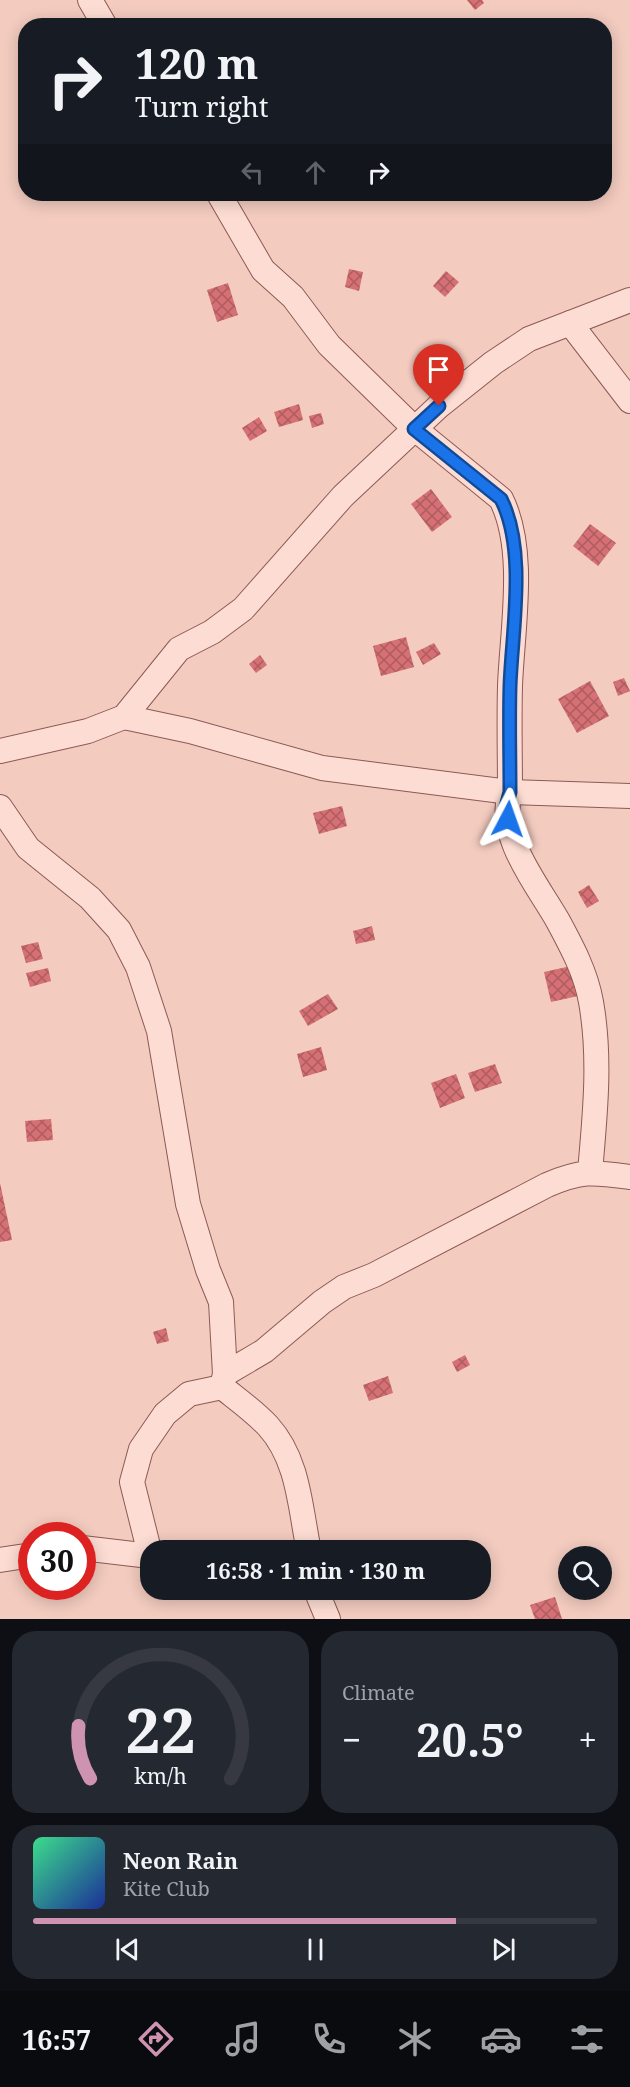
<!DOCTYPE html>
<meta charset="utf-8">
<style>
body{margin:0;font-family:"Noto Serif",serif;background:#242831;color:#f1f3f6;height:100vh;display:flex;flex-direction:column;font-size:22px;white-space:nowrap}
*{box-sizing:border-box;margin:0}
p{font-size:20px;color:#9ea1a6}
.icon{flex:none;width:33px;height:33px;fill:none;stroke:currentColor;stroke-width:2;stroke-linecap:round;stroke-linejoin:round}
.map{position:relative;height:1619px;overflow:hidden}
.panel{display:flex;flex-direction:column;gap:12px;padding:12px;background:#0d0f14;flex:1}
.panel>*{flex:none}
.hud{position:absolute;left:18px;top:18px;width:594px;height:183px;border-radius:24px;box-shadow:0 3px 15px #0003;background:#171b24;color:#f1f3f6;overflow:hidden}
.fabs{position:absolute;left:558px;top:1546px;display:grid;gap:12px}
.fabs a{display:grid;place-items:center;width:54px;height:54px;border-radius:50%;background:#171b24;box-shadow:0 3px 15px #0003;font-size:30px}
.speed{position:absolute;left:18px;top:1522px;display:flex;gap:12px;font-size:30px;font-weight:700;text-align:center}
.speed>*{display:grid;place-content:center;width:78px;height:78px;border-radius:50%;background:#171b24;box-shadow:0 3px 15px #0003;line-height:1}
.speed .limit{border:9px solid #d22;background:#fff;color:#111}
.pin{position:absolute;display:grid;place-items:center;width:51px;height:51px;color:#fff;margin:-62px -26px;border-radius:50% 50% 50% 0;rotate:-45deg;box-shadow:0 0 6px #0007}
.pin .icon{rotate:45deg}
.me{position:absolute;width:66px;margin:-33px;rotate:4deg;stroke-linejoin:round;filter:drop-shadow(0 0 4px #0008)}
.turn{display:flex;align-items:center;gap:21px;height:126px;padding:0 18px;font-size:27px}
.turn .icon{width:78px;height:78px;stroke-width:2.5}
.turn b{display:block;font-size:42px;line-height:51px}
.lanes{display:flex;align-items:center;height:57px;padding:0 18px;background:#0003;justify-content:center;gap:30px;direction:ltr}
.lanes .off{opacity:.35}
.big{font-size:45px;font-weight:700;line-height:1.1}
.panel .widget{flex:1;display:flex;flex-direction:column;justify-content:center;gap:9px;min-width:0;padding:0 21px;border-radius:24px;background:#242831}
.panel .dial{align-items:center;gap:0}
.dial svg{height:156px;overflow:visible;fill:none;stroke:#363941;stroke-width:7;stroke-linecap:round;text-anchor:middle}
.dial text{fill:#f1f3f6;stroke:none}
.song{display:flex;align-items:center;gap:18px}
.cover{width:72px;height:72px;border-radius:9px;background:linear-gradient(135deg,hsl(150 70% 55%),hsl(230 70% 35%))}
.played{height:6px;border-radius:3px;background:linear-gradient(90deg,#ce93b1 75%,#363941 75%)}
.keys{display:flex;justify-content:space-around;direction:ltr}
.heat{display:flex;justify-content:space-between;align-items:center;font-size:33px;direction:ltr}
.panel .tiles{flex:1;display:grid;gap:12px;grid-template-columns:1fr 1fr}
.widget:last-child{grid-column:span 2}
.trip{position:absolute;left:140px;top:1540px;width:351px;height:60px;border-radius:24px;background:#171b24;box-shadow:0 3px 15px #0003;font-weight:700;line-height:60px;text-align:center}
.dock{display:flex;height:96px;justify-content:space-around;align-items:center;background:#090b0e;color:#9ea1a6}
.dock .icon{width:42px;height:42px}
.dock .selected{color:#ce93b1}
.dock b{font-size:27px;color:#f1f3f6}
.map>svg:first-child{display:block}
</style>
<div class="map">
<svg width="630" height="1619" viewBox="0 0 630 1619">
<defs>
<pattern id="building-cross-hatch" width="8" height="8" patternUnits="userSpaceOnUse" patternTransform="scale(1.5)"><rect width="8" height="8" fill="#d57175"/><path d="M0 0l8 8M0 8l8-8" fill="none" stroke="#ae5c5f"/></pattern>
</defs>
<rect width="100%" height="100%" fill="#f3cbbf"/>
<g fill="url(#building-cross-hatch)">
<path d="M467 0H482L484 3 475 10Z"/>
<path d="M349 269 363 272 359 291 345 287Z"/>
<path d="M446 271 459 282 445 297 433 286Z"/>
<path d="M228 283 238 315 217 322 207 290Z"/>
<path d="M299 404 303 420 279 427 274 412Z"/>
<path d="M321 413 324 424 312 428 309 416Z"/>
<path d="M259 417 267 431 250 441 242 428Z"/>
<path d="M431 489 452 517 432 532 411 504Z"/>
<path d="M590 524 616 543 598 566 573 546Z"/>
<path d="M406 637 414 667 381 676 373 646Z"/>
<path d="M434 643 441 654 423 665 416 652Z"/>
<path d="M260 655 267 665 256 673 249 664Z"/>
<path d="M624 678 630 691 618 696 613 682Z"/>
<path d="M590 681 609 716 577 733 558 699Z"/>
<path d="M342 806 347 826 319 834 313 813Z"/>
<path d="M589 885 599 901 587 908 578 892Z"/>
<path d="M372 926 375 940 356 944 353 931Z"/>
<path d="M38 942 43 959 26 963 21 946Z"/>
<path d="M571 966 578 996 551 1002 544 972Z"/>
<path d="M48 968 51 981 30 987 26 973Z"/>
<path d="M328 994 338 1009 308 1026 299 1011Z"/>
<path d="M321 1047 327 1070 303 1077 297 1054Z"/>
<path d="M495 1064 502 1083 475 1092 468 1073Z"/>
<path d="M456 1074 465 1098 440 1108 431 1083Z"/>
<path d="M51 1119 53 1140 27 1142 25 1121Z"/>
<path d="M0 1183 12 1240 0 1242Z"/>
<path d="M166 1328 169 1341 157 1344 153 1332Z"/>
<path d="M465 1355 470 1365 457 1372 452 1362Z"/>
<path d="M388 1376 393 1393 369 1401 363 1385Z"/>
<path d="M555 1597 562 1619H535L530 1605Z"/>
</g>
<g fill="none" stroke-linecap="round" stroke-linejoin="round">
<g stroke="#8e5955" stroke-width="26">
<g id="street">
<path d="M90 0 105 26"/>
<path d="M219 194 263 270 293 297 329 345 415 429 501 499C527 550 512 630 510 686 509 721 510 757 510 792 497 837 537 884 558 921 572 947 586 973 591 1002 601 1058 595 1115 590 1172"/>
<path d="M570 323 630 401"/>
<path d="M124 717 190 731 322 768 510 792 630 796"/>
<path d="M0 751 88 731 124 717 179 649 212 632 243 609 343 496 439 406 493 363 529 339 630 300"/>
<path d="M0 807 28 848 90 898 119 930 138 967 159 1031 188 1204 208 1270 221 1302 225 1374 222 1387C237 1399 254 1411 268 1426 299 1460 300 1508 309 1551"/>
<path d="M225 1374 264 1351 322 1302 344 1287 374 1275 547 1185C582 1170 593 1172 630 1177"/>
<path d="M82 1548 150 1556"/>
<path d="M150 1554 132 1482 141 1449 165 1414 189 1394 222 1387"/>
<path d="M0 1560 32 1555"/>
<path d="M316 1590 328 1619"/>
</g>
</g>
<use href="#street" stroke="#fdddd3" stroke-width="24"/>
</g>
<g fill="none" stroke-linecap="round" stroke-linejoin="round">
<g stroke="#114b97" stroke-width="15">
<path id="route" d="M439 406 414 429 501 499C527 550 512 630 510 686 509 721 510 757 510 792L506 807 508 819"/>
</g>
<use href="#route" stroke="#1a73e8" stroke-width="10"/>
</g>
</svg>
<div class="fabs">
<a><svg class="icon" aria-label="search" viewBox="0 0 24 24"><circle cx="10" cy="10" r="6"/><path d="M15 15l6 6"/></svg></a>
</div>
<div class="speed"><div class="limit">30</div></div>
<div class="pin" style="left:439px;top:406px;background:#d93025"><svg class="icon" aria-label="arrive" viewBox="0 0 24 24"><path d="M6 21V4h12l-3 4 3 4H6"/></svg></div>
<svg class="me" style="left:508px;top:819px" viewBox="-20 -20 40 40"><path d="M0-17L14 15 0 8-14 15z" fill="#1a73e8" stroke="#fff" stroke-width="4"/></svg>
<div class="trip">16:58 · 1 min · 130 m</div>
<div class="hud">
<div class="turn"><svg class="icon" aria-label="right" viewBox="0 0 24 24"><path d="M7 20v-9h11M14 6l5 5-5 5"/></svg><div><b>120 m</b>Turn right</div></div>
<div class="lanes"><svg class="icon off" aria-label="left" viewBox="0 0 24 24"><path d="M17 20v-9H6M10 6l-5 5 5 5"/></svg><svg class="icon off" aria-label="ahead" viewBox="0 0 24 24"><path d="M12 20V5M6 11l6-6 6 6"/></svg><svg class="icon" aria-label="right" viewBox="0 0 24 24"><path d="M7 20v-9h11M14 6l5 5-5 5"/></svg></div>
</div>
</div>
<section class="panel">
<div class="tiles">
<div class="widget dial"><svg viewBox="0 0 100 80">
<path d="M14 69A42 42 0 1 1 86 69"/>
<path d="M14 69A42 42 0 0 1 8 42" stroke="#ce93b1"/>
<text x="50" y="56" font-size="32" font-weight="700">22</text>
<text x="50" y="72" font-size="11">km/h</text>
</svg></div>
<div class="widget"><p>Climate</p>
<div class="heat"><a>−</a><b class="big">20.5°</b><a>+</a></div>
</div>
<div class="widget">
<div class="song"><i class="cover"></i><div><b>Neon Rain</b><p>Kite Club</p></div></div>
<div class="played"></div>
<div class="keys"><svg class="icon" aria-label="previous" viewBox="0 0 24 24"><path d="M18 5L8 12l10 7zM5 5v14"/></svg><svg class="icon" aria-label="pause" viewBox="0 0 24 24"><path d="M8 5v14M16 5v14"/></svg><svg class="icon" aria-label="next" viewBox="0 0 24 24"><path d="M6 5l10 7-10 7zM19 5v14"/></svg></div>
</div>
</div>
</section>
<nav class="dock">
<b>16:57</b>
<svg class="icon selected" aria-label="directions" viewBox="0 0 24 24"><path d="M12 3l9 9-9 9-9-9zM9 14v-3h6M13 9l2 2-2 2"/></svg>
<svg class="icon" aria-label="music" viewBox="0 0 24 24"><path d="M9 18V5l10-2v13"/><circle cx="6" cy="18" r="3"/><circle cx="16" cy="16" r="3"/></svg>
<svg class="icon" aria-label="phone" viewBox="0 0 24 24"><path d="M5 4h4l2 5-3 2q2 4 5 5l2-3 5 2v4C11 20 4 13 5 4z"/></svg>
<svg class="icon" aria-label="climate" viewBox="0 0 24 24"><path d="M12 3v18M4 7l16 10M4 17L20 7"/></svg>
<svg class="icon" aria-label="car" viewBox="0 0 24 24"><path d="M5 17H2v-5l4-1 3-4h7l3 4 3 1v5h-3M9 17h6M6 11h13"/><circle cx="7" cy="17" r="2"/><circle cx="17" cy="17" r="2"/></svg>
<svg class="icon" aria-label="filters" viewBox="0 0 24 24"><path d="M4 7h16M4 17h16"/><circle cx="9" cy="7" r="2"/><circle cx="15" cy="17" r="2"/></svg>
</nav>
